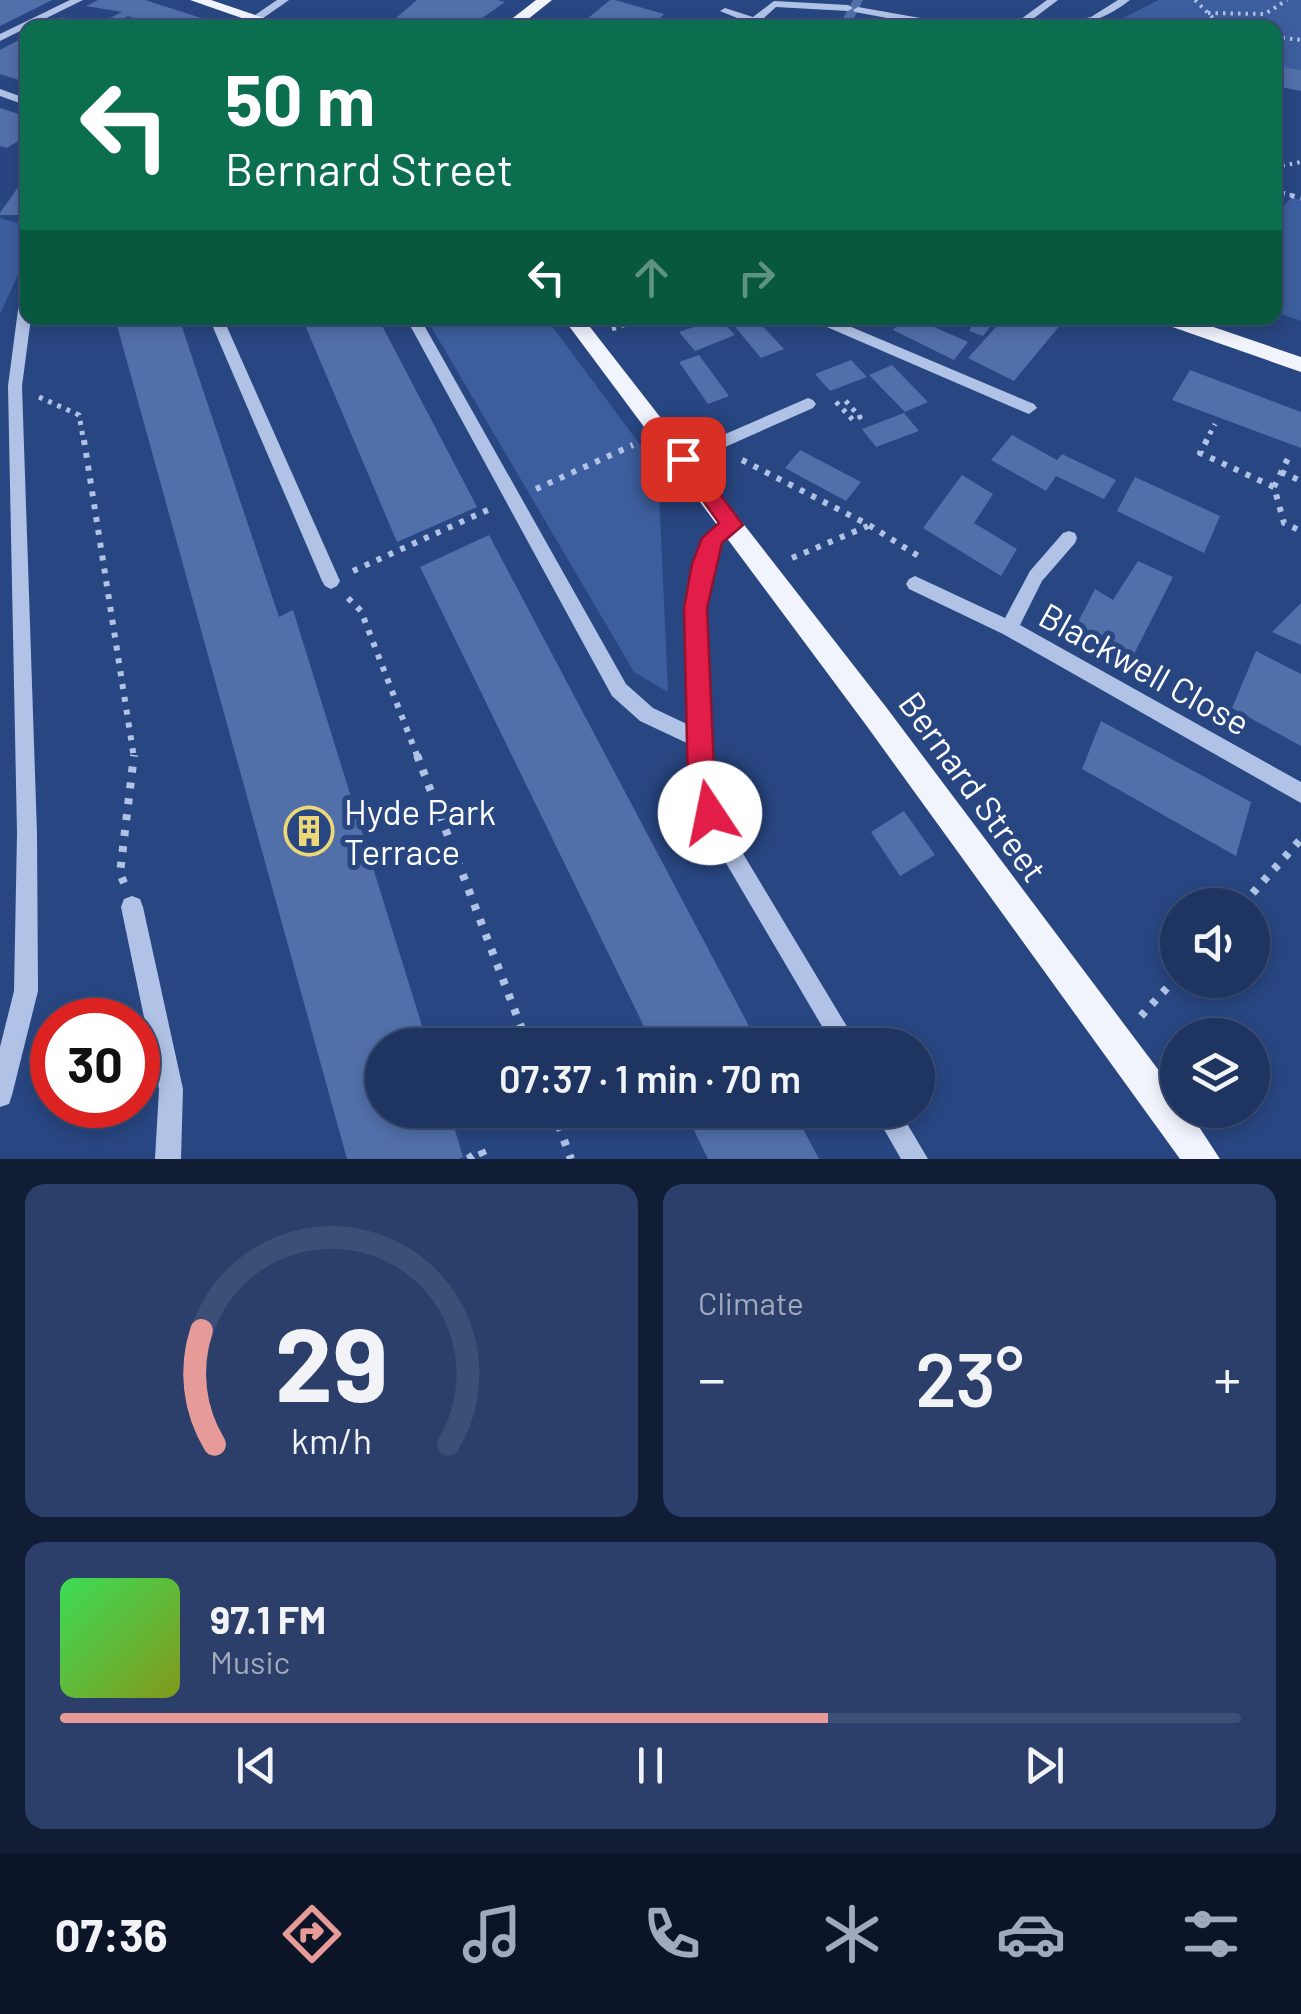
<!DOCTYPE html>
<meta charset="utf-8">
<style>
body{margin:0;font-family:Barlow,sans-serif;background:#2b3f6a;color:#f1f3f6;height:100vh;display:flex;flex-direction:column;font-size:38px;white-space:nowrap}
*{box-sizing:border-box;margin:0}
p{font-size:32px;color:#a1aabd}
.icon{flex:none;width:55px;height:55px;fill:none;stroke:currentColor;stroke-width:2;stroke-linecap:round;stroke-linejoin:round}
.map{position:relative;height:1159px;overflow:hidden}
.details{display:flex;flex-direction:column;gap:25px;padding:25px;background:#101d35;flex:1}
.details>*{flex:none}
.guide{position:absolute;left:20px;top:20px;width:1262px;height:305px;border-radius:20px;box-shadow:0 5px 15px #0003,0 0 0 2px #3c4f76;background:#0b6e4f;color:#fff;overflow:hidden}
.tools{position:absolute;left:1160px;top:888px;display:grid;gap:20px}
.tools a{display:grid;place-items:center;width:110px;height:110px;border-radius:50%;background:#1e3461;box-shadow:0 5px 15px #0003,0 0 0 2px #3c4f76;font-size:50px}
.speed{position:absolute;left:30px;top:998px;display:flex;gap:20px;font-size:50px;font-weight:700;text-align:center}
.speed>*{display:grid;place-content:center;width:130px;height:130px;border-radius:50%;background:#1e3461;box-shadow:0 5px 15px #0003,0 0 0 2px #3c4f76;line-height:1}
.speed .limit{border:15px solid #d22;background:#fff;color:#111}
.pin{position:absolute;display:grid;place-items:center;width:85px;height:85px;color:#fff;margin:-42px;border-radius:20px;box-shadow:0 5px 15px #0006}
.me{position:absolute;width:110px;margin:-55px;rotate:349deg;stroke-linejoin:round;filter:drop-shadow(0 0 8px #0008)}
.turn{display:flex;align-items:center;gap:35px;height:210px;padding:0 40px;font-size:45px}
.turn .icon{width:130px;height:130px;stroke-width:2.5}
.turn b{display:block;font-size:70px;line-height:85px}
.lanes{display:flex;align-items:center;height:95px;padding:0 40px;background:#0003;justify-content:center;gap:50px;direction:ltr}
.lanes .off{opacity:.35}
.big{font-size:75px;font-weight:600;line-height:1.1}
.details .card{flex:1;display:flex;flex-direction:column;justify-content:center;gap:15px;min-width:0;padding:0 35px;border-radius:20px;background:#2b3f6a}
.details .dial{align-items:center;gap:0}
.dial svg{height:260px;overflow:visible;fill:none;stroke:#3c4f76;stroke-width:7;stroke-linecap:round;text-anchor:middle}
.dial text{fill:#f1f3f6;stroke:none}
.song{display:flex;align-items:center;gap:30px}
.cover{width:120px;height:120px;border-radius:15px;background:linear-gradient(135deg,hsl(130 70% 55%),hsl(70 70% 35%))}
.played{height:10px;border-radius:5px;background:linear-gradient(90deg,#e69b98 65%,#3c4f76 65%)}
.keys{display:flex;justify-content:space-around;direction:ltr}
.heat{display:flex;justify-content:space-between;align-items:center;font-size:55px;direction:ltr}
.details .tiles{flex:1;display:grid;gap:25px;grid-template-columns:1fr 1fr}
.card:last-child{grid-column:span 2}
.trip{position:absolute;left:365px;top:1028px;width:570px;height:100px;border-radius:50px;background:#1e3461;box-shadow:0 5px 15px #0003,0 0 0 2px #3c4f76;font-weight:600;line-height:100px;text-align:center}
.dock{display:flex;height:160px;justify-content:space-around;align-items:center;background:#0c1527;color:#a1aabd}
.dock .icon{width:70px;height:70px}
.dock .active{color:#e69b98}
.dock b{font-size:45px;color:#f1f3f6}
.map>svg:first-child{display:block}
</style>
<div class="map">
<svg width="1301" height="1159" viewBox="0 0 1301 1159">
<rect width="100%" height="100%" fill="#284681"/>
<g fill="#3d5e9e">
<path d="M1159 0H1301V70L1275 65V28H1103Z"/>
<path d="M1292 197 1301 200V321L1275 312V216Z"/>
<path d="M0 218 27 226V255L0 314Z"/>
<path d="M426 318H546L658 469 668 692 634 672Z"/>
</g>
<g fill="#516fa9">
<path d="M0 0H52L0 26Z"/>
<path d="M98 0H145L220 24 161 28 128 16 117 22 108 19 122 12 86 6Z"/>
<path d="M417 0H498L505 2 468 28H425L396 18Z"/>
<path d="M610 0H615L664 14 651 28H576Z"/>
<path d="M853 0H863L852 22 873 28H821L826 18 842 20Z"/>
<path d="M62 17 92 27V28H42Z"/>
<path d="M28 35V83L0 74V50Z"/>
<path d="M1275 65 1301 70V91L1275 86Z"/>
<path d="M0 108 28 117V135L7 148 0 146Z"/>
<path d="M28 173V215H0V213Z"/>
<path d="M115 318H179L279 617 293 610 428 1045H382V1110H449L463 1157 459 1159H347Z"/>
<path d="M302 318H378L477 507 397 542Z"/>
<path d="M719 318 735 335 695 351 679 332Z"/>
<path d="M739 318H755L784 349 761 358 730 321Z"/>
<path d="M904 318H914L968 342 954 360 893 330Z"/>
<path d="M957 318H997L983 336 970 331 971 323Z"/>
<path d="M1004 318H1066L1014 381 968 358Z"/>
<path d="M699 355 729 396 708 404 679 362Z"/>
<path d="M851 360 867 377 830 391 815 374Z"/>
<path d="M892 365 928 402 905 412 869 375Z"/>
<path d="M1190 370 1301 412V448L1172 400Z"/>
<path d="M904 413 919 431 876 447 862 429Z"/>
<path d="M1012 435 1057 460 1062 454 1116 480 1104 499 1056 476 1046 491 991 460Z"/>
<path d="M800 450 861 482 846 501 785 468Z"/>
<path d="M962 475 993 494 974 523 1017 549 1001 576 923 528Z"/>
<path d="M1135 477 1220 516 1204 553 1117 511Z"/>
<path d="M489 535 759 1045H653L420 567Z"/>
<path d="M1138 561 1173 577 1130 662 1075 628 1095 589 1113 600Z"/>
<path d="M1301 603V645L1272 632Z"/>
<path d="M1256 651 1301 674V746L1232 708Z"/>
<path d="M1101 721 1251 802 1236 856 1082 769Z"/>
<path d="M904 811 935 855 900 876 871 832Z"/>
<path d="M684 1110H793L819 1159H708Z"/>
</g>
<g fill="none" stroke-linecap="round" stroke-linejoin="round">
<g stroke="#b0c3e6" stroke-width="4" stroke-dasharray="2.5 5" stroke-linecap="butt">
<path d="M1195 0 1223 28"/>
<path d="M1208 13 1265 14 1287 0"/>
<path d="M1275 37 1301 40"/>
<path d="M1275 167 1301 162"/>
<path d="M1275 191 1291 195"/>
</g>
<g stroke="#b0c3e6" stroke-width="5" stroke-dasharray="4 6" stroke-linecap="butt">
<path d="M1281 193 1301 198"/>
<path d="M612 329 644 318"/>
<path d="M39 397 79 415 84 443"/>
<path d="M836 402 853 420 860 417 843 398"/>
<path d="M1205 443 1215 424"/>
</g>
<g stroke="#b0c3e6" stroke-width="6" stroke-dasharray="5 8" stroke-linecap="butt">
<path d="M84 440 134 758"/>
<path d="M1207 440 1200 453 1274 487 1284 523 1301 531"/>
<path d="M742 460 869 525 923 559"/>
<path d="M1281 472 1301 481"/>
<path d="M1274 487 1291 452"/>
<path d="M536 489 633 445"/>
<path d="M792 558 868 526"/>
<path d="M353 571 492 508"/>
<path d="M348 598 361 611 418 758"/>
</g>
<g stroke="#b0c3e6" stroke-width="8" stroke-dasharray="6 10" stroke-linecap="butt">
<path d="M417 755 528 1045"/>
<path d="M124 883 120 873 134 755"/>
<path d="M1242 905 1301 839"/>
<path d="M1141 1016 1178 976"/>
<path d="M553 1110 571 1159"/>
<path d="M468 1159 481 1150 485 1159"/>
</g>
<g fill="#b0c3e6" fill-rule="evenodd">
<path d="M70 0H83L0 41V34Z"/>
<path d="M277 0H289L249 28H236Z"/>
<path d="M1047 0H1058L1021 28H1009Z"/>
<path d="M1118 0H1130C1102 22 1075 28 1040 28L1091 17Z"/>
<path d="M774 1 848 5 853 8 848 11 776 7 753 28H741L747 22 720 11 725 8 753 17Z"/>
<path d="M858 7 960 25 965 28H940L855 12 853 10Z"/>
<path d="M0 89 28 99V106L0 96Z"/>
<path d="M28 283V318H31L22 386 37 833 38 991 12 1095 9 1104 0 1107V1047L14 991 17 833 8 386 21 287Z"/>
<path d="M209 318H223L340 581 337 586 331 589 325 586 322 581Z"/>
<path d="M406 318H420L626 684 653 708 691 726 687 608 708 533 727 520H739L741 525 721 542 705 608 711 791 727 827 858 1045H833L713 841 691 792V745L640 721 612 696Z"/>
<path d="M811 318H830L1034 404 1037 408 1029 414 1024 412 813 321Z"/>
<path d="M808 398 813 400 816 404 813 408 689 463H677L675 459 677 455Z"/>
<path d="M1069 531 1075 533 1077 538 1075 543 1042 581 1020 625 1301 782V803L1003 634 909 589 906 584 909 579 915 576 1005 618 1030 571 1063 533Z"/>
<path d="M132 896 140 899 143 907 183 1089 181 1159H155L159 1089 121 907 124 899Z"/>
<path d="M873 1110H899L928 1159H901Z"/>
</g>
<g fill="#f1f4fd" fill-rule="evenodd">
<path d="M190 0H211L293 28H270Z"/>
<path d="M536 0H552L517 28H500Z"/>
<path d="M563 318H583L886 707 1178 1096V1110H1188L1220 1159H1180L866 725Z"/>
<path d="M1158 318H1187L1301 357V372L1161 323Z"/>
</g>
</g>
<path fill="#e11d48" stroke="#92132f" stroke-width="2.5" d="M683 451 690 454 743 525 722 543 707 608 715 791 724 813 720 822 710 826 701 822 688 792 684 608 692 564 702 538 719 523 673 459Z"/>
<defs>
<g id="building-ring" transform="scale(2.5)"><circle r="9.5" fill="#284681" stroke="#edd777" stroke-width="1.5"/><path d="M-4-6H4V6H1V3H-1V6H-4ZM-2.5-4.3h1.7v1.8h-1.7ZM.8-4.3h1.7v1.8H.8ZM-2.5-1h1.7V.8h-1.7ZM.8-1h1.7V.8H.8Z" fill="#edd777"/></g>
</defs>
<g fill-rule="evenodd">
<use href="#building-ring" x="309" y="831"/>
</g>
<g text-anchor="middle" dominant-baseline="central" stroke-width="10" stroke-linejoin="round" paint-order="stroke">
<g font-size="35" fill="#fff" stroke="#284681">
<text transform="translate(1145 668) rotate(29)">Blackwell Close</text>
<text transform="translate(974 786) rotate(54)">Bernard Street</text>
</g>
<g font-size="35" fill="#fff" stroke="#284681" text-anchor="start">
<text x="344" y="811">Hyde Park<tspan x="344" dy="40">Terrace</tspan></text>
</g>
</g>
</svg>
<div class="tools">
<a><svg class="icon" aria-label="sound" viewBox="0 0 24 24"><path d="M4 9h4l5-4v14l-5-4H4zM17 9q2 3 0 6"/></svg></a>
<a><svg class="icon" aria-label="layers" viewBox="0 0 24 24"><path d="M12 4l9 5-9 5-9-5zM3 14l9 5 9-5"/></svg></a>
</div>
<div class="speed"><div class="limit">30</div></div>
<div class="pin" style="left:683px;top:459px;background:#d93025"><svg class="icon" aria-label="arrive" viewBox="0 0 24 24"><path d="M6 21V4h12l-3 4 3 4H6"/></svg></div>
<svg class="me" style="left:710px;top:813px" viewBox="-20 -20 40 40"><circle r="19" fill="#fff"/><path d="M0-13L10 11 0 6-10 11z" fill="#e11d48"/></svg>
<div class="trip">07:37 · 1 min · 70 m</div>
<div class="guide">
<div class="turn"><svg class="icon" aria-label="left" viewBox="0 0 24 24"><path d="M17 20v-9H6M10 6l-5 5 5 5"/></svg><div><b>50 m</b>Bernard Street</div></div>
<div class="lanes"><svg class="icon" aria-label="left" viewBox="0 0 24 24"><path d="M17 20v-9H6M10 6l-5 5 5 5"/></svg><svg class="icon off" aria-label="ahead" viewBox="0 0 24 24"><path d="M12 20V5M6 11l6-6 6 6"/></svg><svg class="icon off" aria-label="right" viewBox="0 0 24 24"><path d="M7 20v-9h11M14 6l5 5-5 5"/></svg></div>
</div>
</div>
<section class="details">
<div class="tiles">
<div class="card dial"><svg viewBox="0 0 100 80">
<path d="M14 69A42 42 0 1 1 86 69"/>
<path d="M14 69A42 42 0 0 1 10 34" stroke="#e69b98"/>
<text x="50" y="56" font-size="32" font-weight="700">29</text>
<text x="50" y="72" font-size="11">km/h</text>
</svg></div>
<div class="card"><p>Climate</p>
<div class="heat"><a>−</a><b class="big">23°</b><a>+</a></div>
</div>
<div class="card">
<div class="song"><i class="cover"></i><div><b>97.1 FM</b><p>Music</p></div></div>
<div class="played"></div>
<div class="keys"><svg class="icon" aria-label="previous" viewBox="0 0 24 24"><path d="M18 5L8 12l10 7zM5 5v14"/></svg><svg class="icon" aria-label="pause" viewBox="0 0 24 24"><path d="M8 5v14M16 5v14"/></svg><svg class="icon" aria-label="next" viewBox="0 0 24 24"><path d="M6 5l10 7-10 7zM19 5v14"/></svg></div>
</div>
</div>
</section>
<nav class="dock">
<b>07:36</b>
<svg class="icon active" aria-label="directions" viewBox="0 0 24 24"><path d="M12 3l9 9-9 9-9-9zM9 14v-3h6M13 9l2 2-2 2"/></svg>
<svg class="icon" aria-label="music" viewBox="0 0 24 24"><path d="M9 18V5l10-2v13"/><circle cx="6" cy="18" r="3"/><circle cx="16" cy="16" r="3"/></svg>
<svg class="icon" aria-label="phone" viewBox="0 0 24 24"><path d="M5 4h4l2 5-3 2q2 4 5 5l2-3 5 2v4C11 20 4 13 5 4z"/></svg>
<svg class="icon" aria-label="climate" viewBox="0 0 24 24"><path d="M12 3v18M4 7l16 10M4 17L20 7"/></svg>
<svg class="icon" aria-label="car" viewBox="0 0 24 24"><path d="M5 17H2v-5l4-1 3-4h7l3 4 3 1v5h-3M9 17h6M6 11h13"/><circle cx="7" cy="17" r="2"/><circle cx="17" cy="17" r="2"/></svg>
<svg class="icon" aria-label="filters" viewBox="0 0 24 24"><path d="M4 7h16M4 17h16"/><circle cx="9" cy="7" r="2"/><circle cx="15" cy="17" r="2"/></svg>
</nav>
